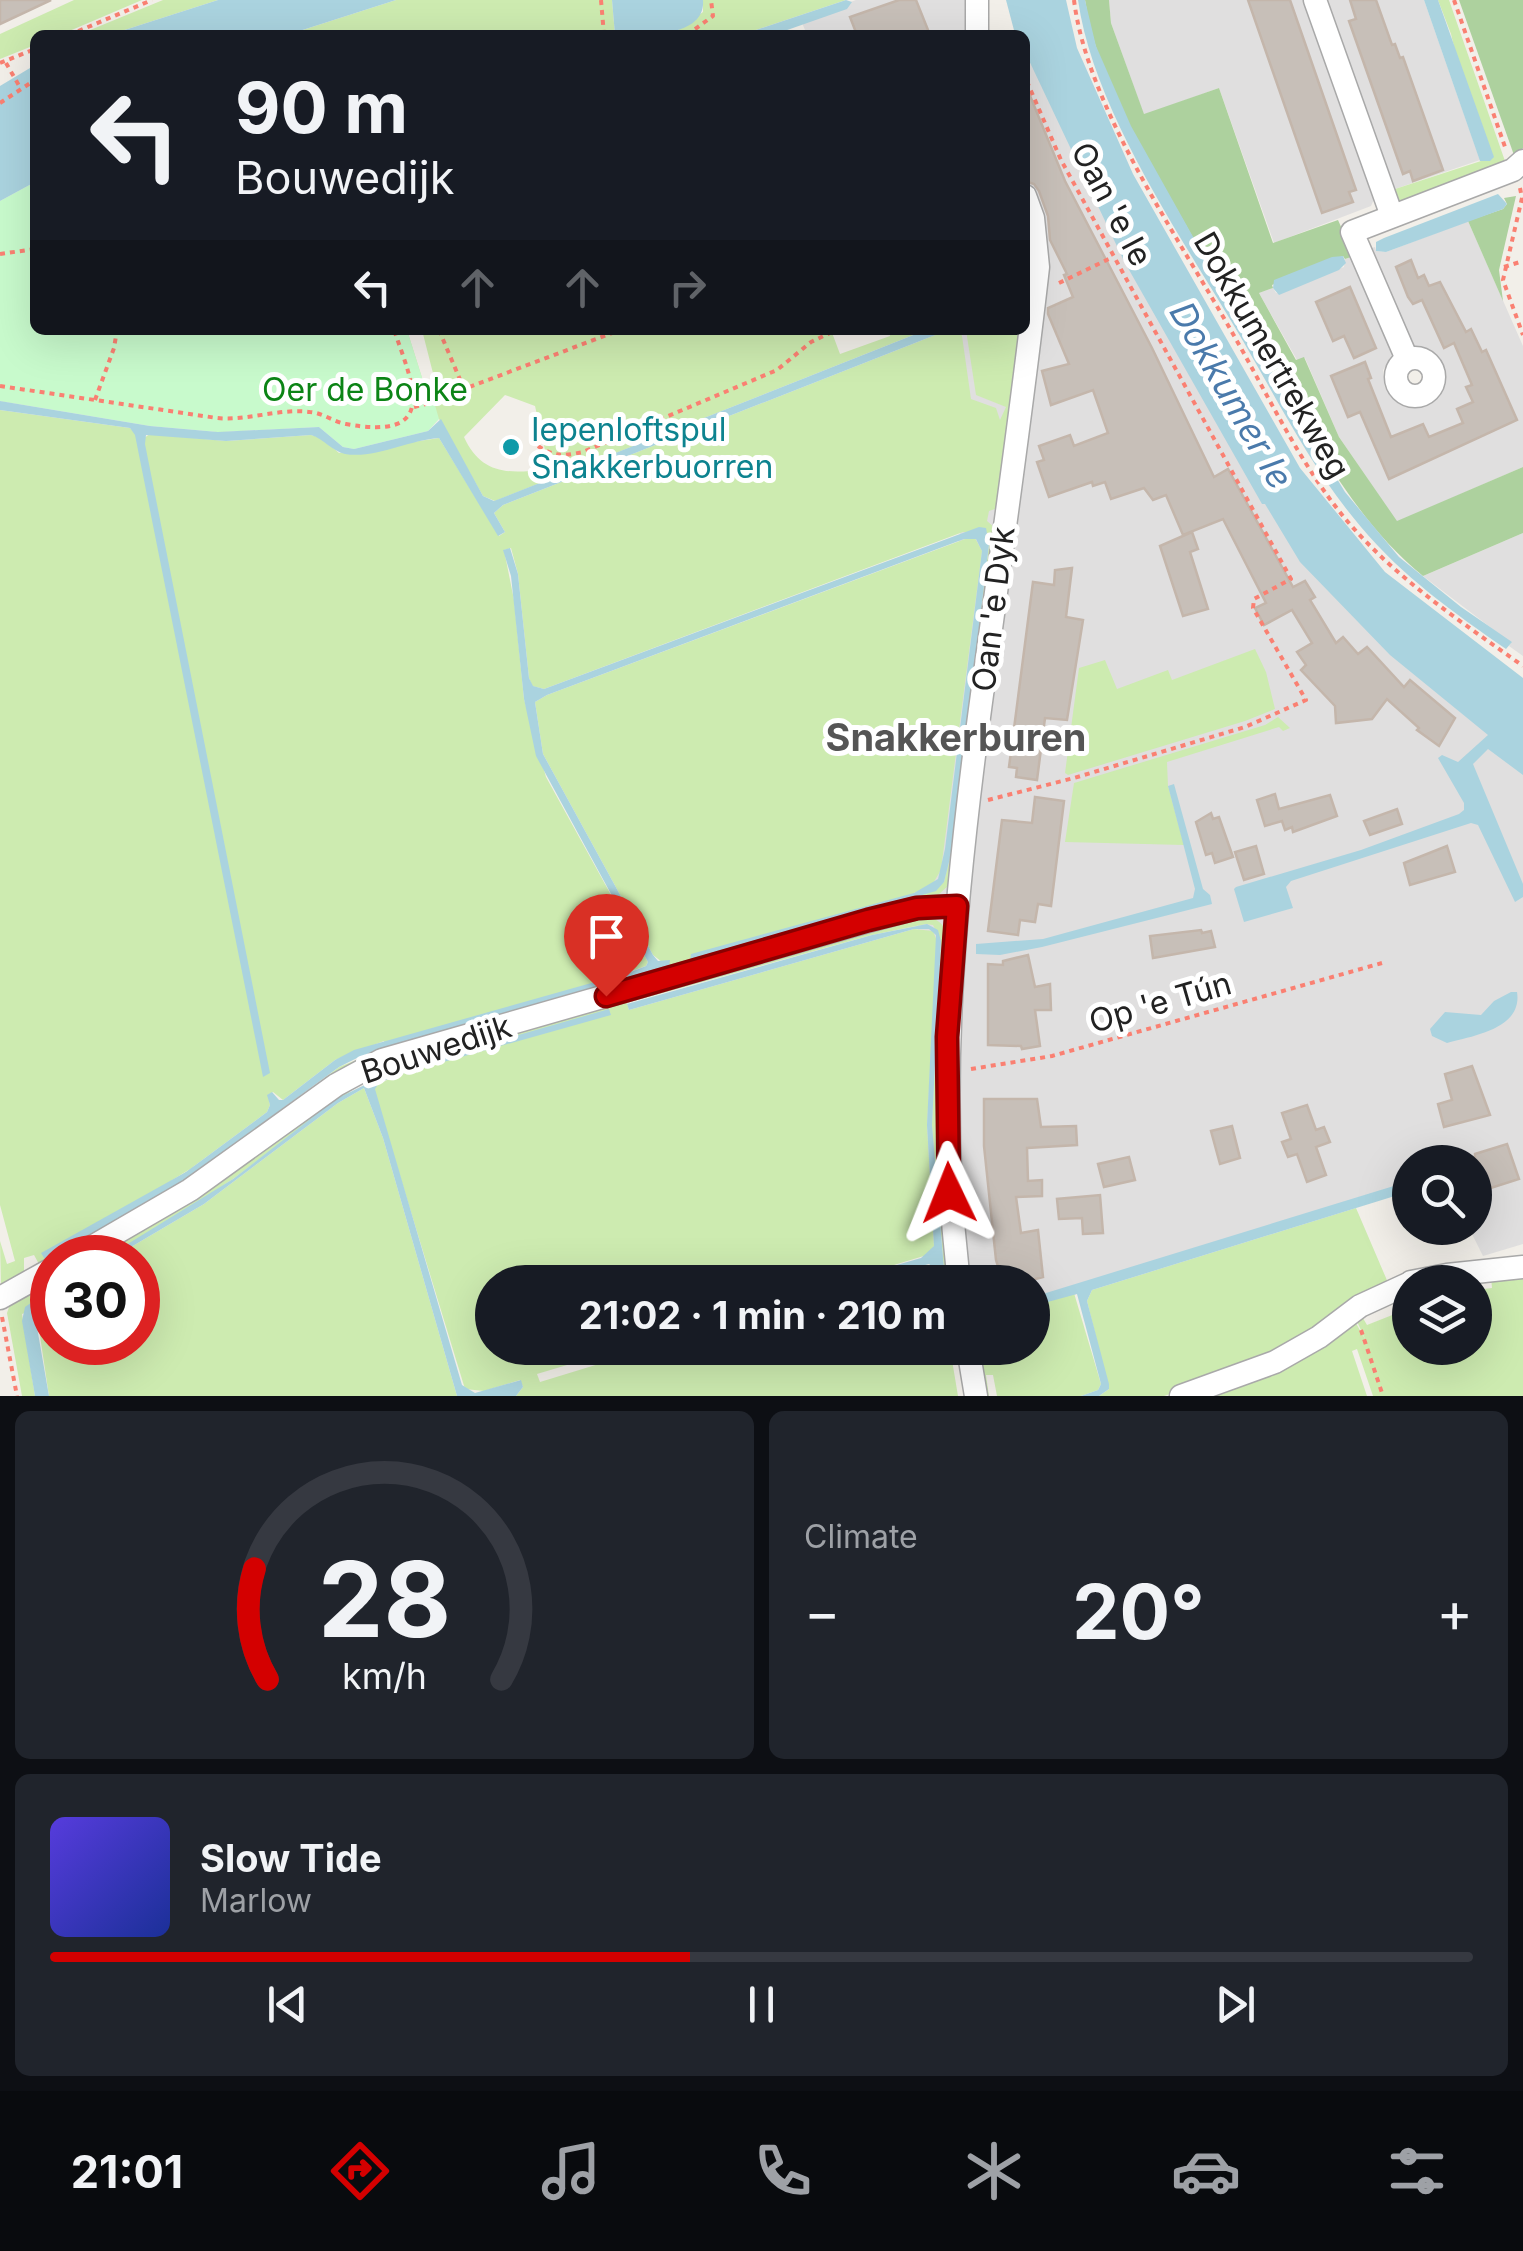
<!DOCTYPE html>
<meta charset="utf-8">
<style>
body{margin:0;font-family:Inter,sans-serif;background:#20242c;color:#f1f3f6;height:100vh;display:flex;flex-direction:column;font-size:38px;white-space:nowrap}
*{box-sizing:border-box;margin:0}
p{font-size:32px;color:#9ea1a6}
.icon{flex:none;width:55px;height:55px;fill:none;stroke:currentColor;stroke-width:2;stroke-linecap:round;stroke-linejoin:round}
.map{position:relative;height:1396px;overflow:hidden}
.drawer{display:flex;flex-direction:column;gap:15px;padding:15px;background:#0d0f14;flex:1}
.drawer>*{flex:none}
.hud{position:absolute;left:30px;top:30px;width:1000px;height:305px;border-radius:15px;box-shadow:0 10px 40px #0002;background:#171b24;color:#f1f3f6;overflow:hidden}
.fabs{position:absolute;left:1392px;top:1145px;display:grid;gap:20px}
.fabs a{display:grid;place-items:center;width:100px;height:100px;border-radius:50%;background:#171b24;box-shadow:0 10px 40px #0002;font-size:50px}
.speed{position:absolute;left:30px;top:1235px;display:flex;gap:20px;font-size:50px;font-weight:700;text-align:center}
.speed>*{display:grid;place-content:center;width:130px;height:130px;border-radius:50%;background:#171b24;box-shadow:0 10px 40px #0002;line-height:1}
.speed .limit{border:15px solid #d22;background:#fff;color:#111}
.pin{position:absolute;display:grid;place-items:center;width:85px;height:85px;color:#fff;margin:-102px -42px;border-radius:50% 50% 50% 0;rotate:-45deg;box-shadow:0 0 10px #0007}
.pin .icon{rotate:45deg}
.me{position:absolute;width:110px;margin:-55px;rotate:358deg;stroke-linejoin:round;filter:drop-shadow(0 0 8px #0008)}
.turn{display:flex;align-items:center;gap:35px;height:210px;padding:0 40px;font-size:45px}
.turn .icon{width:130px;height:130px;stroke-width:2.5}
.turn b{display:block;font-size:70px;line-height:85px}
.lanes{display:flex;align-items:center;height:95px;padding:0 40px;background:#0003;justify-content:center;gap:50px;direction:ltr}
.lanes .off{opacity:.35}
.big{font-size:75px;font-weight:700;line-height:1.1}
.drawer .widget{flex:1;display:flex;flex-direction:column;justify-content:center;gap:15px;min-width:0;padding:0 35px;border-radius:15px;background:#20242c}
.drawer .dial{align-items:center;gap:0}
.dial svg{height:260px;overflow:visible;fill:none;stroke:#363941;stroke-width:7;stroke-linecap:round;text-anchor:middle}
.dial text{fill:#f1f3f6;stroke:none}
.song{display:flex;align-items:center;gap:30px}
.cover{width:120px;height:120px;border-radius:15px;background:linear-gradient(135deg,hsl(250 70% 55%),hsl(230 70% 35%))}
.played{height:10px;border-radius:5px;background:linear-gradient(90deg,#d40000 45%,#363941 45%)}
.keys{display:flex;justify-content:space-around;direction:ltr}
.heat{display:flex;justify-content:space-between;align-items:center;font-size:55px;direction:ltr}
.drawer .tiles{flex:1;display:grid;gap:15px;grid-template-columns:1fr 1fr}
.widget:last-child{grid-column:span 2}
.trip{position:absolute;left:475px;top:1265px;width:575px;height:100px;border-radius:50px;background:#171b24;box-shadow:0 10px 40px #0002;font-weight:700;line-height:100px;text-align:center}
.menu{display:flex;height:160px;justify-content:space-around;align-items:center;background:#090b0e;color:#9ea1a6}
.menu .icon{width:70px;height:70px}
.menu .selected{color:#d40000}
.menu b{font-size:45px;color:#f1f3f6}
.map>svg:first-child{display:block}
</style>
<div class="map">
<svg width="1523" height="1396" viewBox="0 0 1523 1396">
<rect width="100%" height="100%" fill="#f2efe9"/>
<g fill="#e0dfdf">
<path d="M856 0H966V35H807L801 20Z"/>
<path d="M1109 0H1306L1375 197 1371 206 1274 243 1219 88 1144 115 1111 23Z"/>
<path d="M1325 0H1424L1480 160 1392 190Z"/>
<path d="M1023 29 1186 360 1523 759V1244L1483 1256 1469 1228H1475V1162H1410V1187L1033 1308 1032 1282H934L916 883 966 485 946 377 927 330H1025V35H1006Z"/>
<path d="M1468 221 1523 346V467L1397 522 1339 437 1305 358 1297 360 1259 293 1273 288 1276 293 1344 267 1345 259 1354 256 1395 353 1383 370 1385 388 1404 406 1416 408 1428 405 1438 397 1445 378 1435 354 1423 347 1411 346 1369 249 1375 247 1376 251 1386 252Z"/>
<path d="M1523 533V656L1509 646 1511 643 1423 576Z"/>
</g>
<g fill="#cdebb0" fill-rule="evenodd">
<path d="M74 0H142L60 35H35V45L0 59V34Z"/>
<path d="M163 0H218L109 35H78Z"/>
<path d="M396 0H612L615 35H287Z"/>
<path d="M703 0H846L741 35H671L703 12Z"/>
<path d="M1438 0H1449L1506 164 1399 202 1392 190 1481 161 1451 34Z"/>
<path d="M407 330 424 384 430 385 435 381 422 330H831L840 354 890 336 889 330H926L495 501 483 496 439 419 219 432 0 401V389ZM505 395 535 406 545 450 544 469C508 475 480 473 464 437Z"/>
<path d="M948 330H959L962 336 971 399 996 408 1000 420 1006 407 976 395 966 330H1022L998 508 989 511 987 521 994 527 949 885 937 896 376 1056 63 1257 52 1258V1263L39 1264 34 1255 24 1258V1277L1 1287 0 1241 7 1264 15 1261 0 1205V410L130 428 145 444 144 438 150 434 226 441 311 435 322 438 339 453 439 438 499 536 505 532 494 513 503 505ZM963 532 989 533V544L952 850 944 882 915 898 914 893 932 885 941 870 982 551 975 538 965 539 547 695 535 702 543 754 653 955 662 962 620 982 618 976 646 966 648 962 546 777 524 699 514 600 504 550 511 548 518 574 529 678 532 686 544 689ZM384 1041 386 1048 339 1067 279 1113 45 1260 186 1172 267 1112 270 1105 268 1095 273 1092 283 1100 335 1060Z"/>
<path d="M1255 649 1266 672 1275 709 1245 721 1068 775 1065 773 1079 668 1105 660 1117 689 1168 670 1172 680Z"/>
<path d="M1278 717 1290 728 1283 731 1279 727 1167 762 1168 786 1184 845 1065 842 1074 783 1265 725Z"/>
<path d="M911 916C928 917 940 916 947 933L952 1282H945L932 1125 941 941 933 925 926 924 872 935 627 1003 629 1010 914 929 933 931 937 941 927 1125 934 1246 927 1255 838 1282H492V1348H624L537 1374 540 1382 651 1348H950L958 1396H516L523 1387 520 1380 484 1391 465 1389 375 1094V1086L397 1075 560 1028 510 1037 393 1071 359 1085 233 1179 163 1225 105 1257 88 1258 364 1076Z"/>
<path d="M364 1088 383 1138 457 1396H49L36 1309 22 1314 35 1396H22L7 1313 10 1304 52 1278V1342H138V1258L114 1257 204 1204 338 1103Z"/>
<path d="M1356 1208 1389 1285 1247 1369 1164 1396H1099L1109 1389 1087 1301 1092 1290Z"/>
<path d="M1523 1274V1396H1373L1357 1349 1352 1351 1367 1396H1196L1353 1318 1365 1339 1355 1317 1360 1313 1367 1325 1410 1308V1348H1475V1290L1492 1288 1491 1277Z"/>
<path d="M1074 1293 1101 1384 1098 1390 1081 1396H997L993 1375H986L989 1396H982L974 1348H981L984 1363H991L988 1348H1032L1033 1306Z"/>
</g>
<g fill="#add19e">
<path d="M1085 0H1109L1111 23 1144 114 1219 88 1273 243 1338 220 1354 256 1345 259 1343 256 1272 285 1273 288 1259 293 1296 360 1304 357 1339 437 1397 521 1523 467V533L1423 576C1370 533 1336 477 1301 420 1263 360 1227 298 1192 236 1152 163 1097 84 1085 0Z"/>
<path d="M1459 0H1523V148L1515 158Z"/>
<path d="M1516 196 1499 270 1503 301 1468 221 1503 209 1507 204 1504 198Z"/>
</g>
<path fill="#c8facc" d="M35 182V330H407L424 384 429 385 439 419 428 431 354 449 343 447 319 427 218 432 150 426 0 401V201Z"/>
<g fill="#aad3df">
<path d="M218 0H396L287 35H109Z"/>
<path d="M612 0H703C706 39 640 35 615 35Z"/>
<path d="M846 0 852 2 847 9 773 35H741Z"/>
<path d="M1006 0H1066L1077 48 1133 174 1300 468 1385 572 1523 678V775L1488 749 1473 764 1523 884V897L1515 902 1478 825 1471 823 1291 881 1286 887 1293 908 1244 922 1234 889 1236 887 1361 850 1459 814 1464 810V803L1438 758 1442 755 1458 762 1488 735 1390 655 1300 562 1265 504H1262L1124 261 1025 52V35L1015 34Z"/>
<path d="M1078 0H1085L1096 46 1131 126 1233 308 1345 492 1399 557 1461 607 1512 642 1506 649C1454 613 1402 576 1361 527 1314 472 1279 403 1243 341 1185 242 1094 113 1078 0Z"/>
<path d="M1424 0H1438L1494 157 1490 161H1480Z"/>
<path d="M35 65V182L0 201V86Z"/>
<path d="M1498 194 1507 204 1503 209 1386 252 1376 251V242L1384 238Z"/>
<path d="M1343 256 1346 263 1339 270 1279 295 1273 288 1274 280 1332 257Z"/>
<path d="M926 330H948L503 505 494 513 505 532 498 536 439 438C409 440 375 459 345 454 332 451 324 439 311 435L226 441 146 435 145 444 270 1073 263 1077 135 435 130 428 0 410V401L150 426 218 432 319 427 343 447 354 449 428 431 441 419 483 496 494 501Z"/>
<path d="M979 527 986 528 989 544 952 850 944 882 936 891 690 962 691 954 914 893 938 879 945 849 982 551 976 539H964L547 695 535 702 543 754 653 955 658 961 670 960 669 967 620 982 618 977 646 966 648 962 536 756 524 699 511 576 503 550 510 548 518 574 529 678 533 686 544 689Z"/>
<path d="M1174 784 1203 889 1210 895 1212 904 1042 947 1000 955 976 954V944L1043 939 1193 898 1195 889 1168 786Z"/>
<path d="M927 924 938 930 941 941 932 1125 945 1282H939L935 1269 929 1264 860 1282H838L921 1258 934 1246 927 1125 936 935 929 929H914L629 1010 627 1004 872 935Z"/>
<path d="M602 980 604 987 357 1058 339 1067 167 1193 46 1261 41 1253 186 1172 267 1112 270 1105 267 1095 272 1092 279 1100H283L335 1060 354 1050Z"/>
<path d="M1511 992H1517C1523 1029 1472 1036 1447 1043L1432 1036 1430 1029 1445 1012 1481 1015 1494 1001Z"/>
<path d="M609 1009 611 1015 397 1075 379 1083 375 1089 462 1385 475 1393 521 1380 523 1387 516 1396H457L383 1138 364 1088 338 1103 204 1204 114 1257 105 1258 233 1179 336 1099 393 1071Z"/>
<path d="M1410 1181V1191L1398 1195 1092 1290 1087 1301 1109 1384V1389L1099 1396H1081L1098 1390 1101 1384 1077 1294 1033 1306V1297Z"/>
<path d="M38 1298 40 1301 35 1316 49 1396H35L22 1321 25 1307Z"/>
</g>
<g fill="#c7bfb8" stroke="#c4b6ab" stroke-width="2.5">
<path d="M0 0H51L0 24Z"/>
<path d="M899 0H916L930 35H857L850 17Z"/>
<path d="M1248 0H1290L1356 190 1349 192 1353 202 1322 213Z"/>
<path d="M1350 0H1376L1392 45 1395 44 1400 58 1403 57 1443 170 1413 181 1410 171 1403 174 1349 21 1356 19Z"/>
<path d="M1026 86 1065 181 1152 348 1214 477 1228 469 1293 587 1305 581 1315 597 1310 600 1336 643 1343 637 1358 654 1367 647 1404 687 1410 680 1455 718 1439 746 1417 730 1419 728 1387 699 1372 719 1336 723 1335 706 1301 670 1306 665 1297 652 1312 643 1292 610 1264 625 1255 608 1266 603 1223 519 1183 535 1166 495 1153 500 1144 488 1111 499 1105 482 1093 486 1092 482 1049 497 1037 462 1044 460 1039 446 1070 435 1074 446 1108 433 1093 390 1051 405 1042 371 1069 364 1048 314V308L1073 297 1064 275 1067 274 1050 240 1048 216 1039 191 1034 184 1025 181Z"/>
<path d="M1411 260 1418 278 1424 275 1429 286 1440 282 1466 332 1471 329 1482 352 1486 350 1517 420 1389 479 1360 412 1348 417 1331 376 1365 362 1371 378 1368 379 1391 437 1423 424 1429 437 1463 423 1457 409 1473 402 1466 387 1472 385 1454 343 1444 348 1422 300 1413 304 1408 297 1396 267Z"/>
<path d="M1350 287 1376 348 1354 358 1344 336 1333 341 1316 302Z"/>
<path d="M1192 532 1198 549 1190 552 1208 609 1183 616 1160 546Z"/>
<path d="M1072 568 1066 617 1083 620 1067 720 1045 718 1037 780 1016 777 1017 768 1009 767 1033 582 1054 585 1055 570Z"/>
<path d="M1275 794 1279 809 1330 795 1337 816 1293 832 1292 827 1285 830 1282 821 1265 826 1257 800Z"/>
<path d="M1035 797 1064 801 1051 906 1038 904 1035 922 1020 920 1018 935 988 931 1002 820 1032 823Z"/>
<path d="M1397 809 1402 824 1370 835 1364 821Z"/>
<path d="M1211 813 1213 819 1219 817 1233 857 1215 863 1212 853 1206 855 1196 822Z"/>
<path d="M1256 846 1264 874 1244 880 1235 852Z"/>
<path d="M1447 846 1455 872 1410 885 1404 863Z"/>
<path d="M1201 930 1202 933 1211 931 1215 947 1153 958 1150 936Z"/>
<path d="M1028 955 1035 987 1050 984 1051 1010H1035L1040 1046 1022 1049 1021 1046 988 1045V964L1003 965V961Z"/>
<path d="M1472 1066 1490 1115 1444 1127 1438 1104 1452 1100 1445 1074Z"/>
<path d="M984 1099H1037L1041 1127 1076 1126 1077 1145 1027 1148 1028 1181 1042 1180V1196L1016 1197 1021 1233 1038 1230 1043 1277 1024 1282H1003L996 1260 984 1146Z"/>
<path d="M1307 1105 1316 1130 1324 1127 1330 1142 1316 1147 1326 1175 1307 1182 1297 1154 1288 1157 1282 1142 1291 1139 1282 1113Z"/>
<path d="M1232 1126 1240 1158 1220 1164 1211 1131Z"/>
<path d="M1507 1144 1519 1179 1475 1193V1154Z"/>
<path d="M1129 1157 1135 1180 1104 1187 1098 1164Z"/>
<path d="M1100 1195 1103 1233 1083 1234 1082 1218 1059 1219 1057 1199Z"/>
</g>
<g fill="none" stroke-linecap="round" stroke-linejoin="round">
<g stroke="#a9a9a9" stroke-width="25">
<g id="street">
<path d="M977 0V35"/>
<path d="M1315 0 1392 216"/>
<circle cx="1415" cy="377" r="19"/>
<path d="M1407 359 1352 232 1513 170 1523 161"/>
<path d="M73 1258 190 1190 336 1085 382 1060 868 921 917 908 957 906"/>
<path d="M959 1282C936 1093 954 906 979 717 999 568 1021 418 1038 267L1033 218 1025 196"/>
<path d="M1411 1282 1447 1275 1523 1267"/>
<path d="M0 1298 52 1269"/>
<path d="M968 1348 976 1396"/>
<path d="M1181 1396 1275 1362 1319 1337 1360 1306 1410 1283"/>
</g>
</g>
<g stroke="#fa8072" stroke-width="4" stroke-dasharray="5 5" stroke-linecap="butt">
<path d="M601 0 604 35"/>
<path d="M1074 0C1087 107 1180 240 1233 334 1268 395 1302 468 1348 522 1398 580 1460 621 1523 666"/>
<path d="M1454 0 1505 147"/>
<path d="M69 35 152 0"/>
<path d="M687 35 713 16 711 0"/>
<path d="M0 63 35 49"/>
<path d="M6 63 21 89"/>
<path d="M0 103 35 80"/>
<path d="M1520 188 1522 198 1503 280 1523 335"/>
<path d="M0 254 35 249"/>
<path d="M1504 267 1523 261"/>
<path d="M1059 283 1113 257"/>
<path d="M439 330 464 389 620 330"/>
<path d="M0 386 217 418C248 421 279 408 310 412 323 413 334 422 346 424 439 441 414 387 394 330"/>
<path d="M95 400 114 348 117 330"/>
<path d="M414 407 457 396 464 389"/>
<path d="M538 446C555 457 563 456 583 452L777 370 811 342 836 330"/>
<path d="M988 800 1074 778 1245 727 1306 700 1253 608 1254 599 1291 579 1061 160 1025 77"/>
<path d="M971 1069 1052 1056 1382 963"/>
<path d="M2 1317 17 1396"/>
<path d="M1361 1330 1383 1396"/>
</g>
<use href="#street" stroke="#fff" stroke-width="22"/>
</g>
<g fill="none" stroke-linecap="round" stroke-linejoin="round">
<g stroke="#8a0000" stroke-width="25">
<path id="route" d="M606 996 868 920 917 908 957 906 947 1037 949 1193"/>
</g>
<use href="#route" stroke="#d40000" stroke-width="18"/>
</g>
<circle fill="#0f9aa8" stroke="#fff" stroke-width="4" cx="511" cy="447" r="10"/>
<g text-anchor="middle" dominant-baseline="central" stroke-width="10" stroke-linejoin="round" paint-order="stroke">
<g font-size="32" fill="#222" stroke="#fff">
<text transform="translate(1112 204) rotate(62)">Oan 'e Ie</text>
<text transform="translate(1272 355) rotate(60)">Dokkumertrekweg</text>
<text transform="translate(993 609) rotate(-83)">Oan 'e Dyk</text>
<text transform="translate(1160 1002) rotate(-16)">Op 'e Tún</text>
<text transform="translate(436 1049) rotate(-18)">Bouwedijk</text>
</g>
<g font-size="32" fill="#0c8416" stroke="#fff">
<text x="365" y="389">Oer de Bonke</text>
</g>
<g font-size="32" fill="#0d838f" stroke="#fff" text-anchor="start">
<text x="531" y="429">Iepenloftspul<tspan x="531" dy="37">Snakkerbuorren</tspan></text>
</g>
<g font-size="35" font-style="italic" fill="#4a7aab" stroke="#fff">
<text transform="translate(1232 395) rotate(60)">Dokkumer Ie</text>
</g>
<g font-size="38" font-weight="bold" fill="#555" stroke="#fff">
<text x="956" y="737">Snakkerburen</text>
</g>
</g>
</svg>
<div class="fabs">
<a><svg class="icon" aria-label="search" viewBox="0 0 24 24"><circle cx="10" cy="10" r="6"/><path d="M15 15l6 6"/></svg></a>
<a><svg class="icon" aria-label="layers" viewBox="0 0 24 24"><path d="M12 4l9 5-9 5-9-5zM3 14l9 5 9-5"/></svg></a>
</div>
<div class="speed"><div class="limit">30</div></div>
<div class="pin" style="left:606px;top:996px;background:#d93025"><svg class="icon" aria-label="arrive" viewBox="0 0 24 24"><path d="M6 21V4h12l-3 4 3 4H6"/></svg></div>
<svg class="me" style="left:949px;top:1193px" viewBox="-20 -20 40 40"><path d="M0-17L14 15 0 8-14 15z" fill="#d40000" stroke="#fff" stroke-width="4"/></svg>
<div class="trip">21:02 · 1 min · 210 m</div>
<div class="hud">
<div class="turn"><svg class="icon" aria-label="left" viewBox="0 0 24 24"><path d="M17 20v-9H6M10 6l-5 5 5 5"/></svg><div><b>90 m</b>Bouwedijk</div></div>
<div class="lanes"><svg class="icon" aria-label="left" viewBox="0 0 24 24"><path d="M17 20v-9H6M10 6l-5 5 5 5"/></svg><svg class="icon off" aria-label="ahead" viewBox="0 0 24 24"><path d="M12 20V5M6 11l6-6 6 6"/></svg><svg class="icon off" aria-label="ahead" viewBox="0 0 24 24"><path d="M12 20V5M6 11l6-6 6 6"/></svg><svg class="icon off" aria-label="right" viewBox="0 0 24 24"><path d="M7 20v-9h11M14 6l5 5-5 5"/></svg></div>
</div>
</div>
<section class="drawer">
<div class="tiles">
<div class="widget dial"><svg viewBox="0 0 100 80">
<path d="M14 69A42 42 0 1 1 86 69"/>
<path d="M14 69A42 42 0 0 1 10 35" stroke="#d40000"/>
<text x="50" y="56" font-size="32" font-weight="700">28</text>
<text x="50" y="72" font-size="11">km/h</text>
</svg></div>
<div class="widget"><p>Climate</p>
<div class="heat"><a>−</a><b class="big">20°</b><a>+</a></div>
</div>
<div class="widget">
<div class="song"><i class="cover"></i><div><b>Slow Tide</b><p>Marlow</p></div></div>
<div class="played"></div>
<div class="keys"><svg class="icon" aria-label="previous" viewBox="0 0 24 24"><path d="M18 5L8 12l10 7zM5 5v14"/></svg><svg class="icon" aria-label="pause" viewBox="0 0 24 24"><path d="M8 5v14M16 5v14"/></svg><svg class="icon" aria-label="next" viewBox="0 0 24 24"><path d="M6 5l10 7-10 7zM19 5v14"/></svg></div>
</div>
</div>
</section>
<nav class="menu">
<b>21:01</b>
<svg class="icon selected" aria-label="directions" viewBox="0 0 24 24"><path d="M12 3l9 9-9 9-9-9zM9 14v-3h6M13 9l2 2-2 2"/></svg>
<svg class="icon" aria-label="music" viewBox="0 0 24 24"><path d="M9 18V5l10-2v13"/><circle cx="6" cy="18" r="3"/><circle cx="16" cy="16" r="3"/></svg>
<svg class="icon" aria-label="phone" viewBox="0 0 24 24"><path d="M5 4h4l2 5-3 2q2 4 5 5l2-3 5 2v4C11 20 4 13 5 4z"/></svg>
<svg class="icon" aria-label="climate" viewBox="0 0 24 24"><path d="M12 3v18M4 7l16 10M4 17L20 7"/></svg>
<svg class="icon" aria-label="car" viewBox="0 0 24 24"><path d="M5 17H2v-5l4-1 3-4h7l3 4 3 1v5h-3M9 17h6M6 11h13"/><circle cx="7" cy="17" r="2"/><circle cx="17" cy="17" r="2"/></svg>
<svg class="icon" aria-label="filters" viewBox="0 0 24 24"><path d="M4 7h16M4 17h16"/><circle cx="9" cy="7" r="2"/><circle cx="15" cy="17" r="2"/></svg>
</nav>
